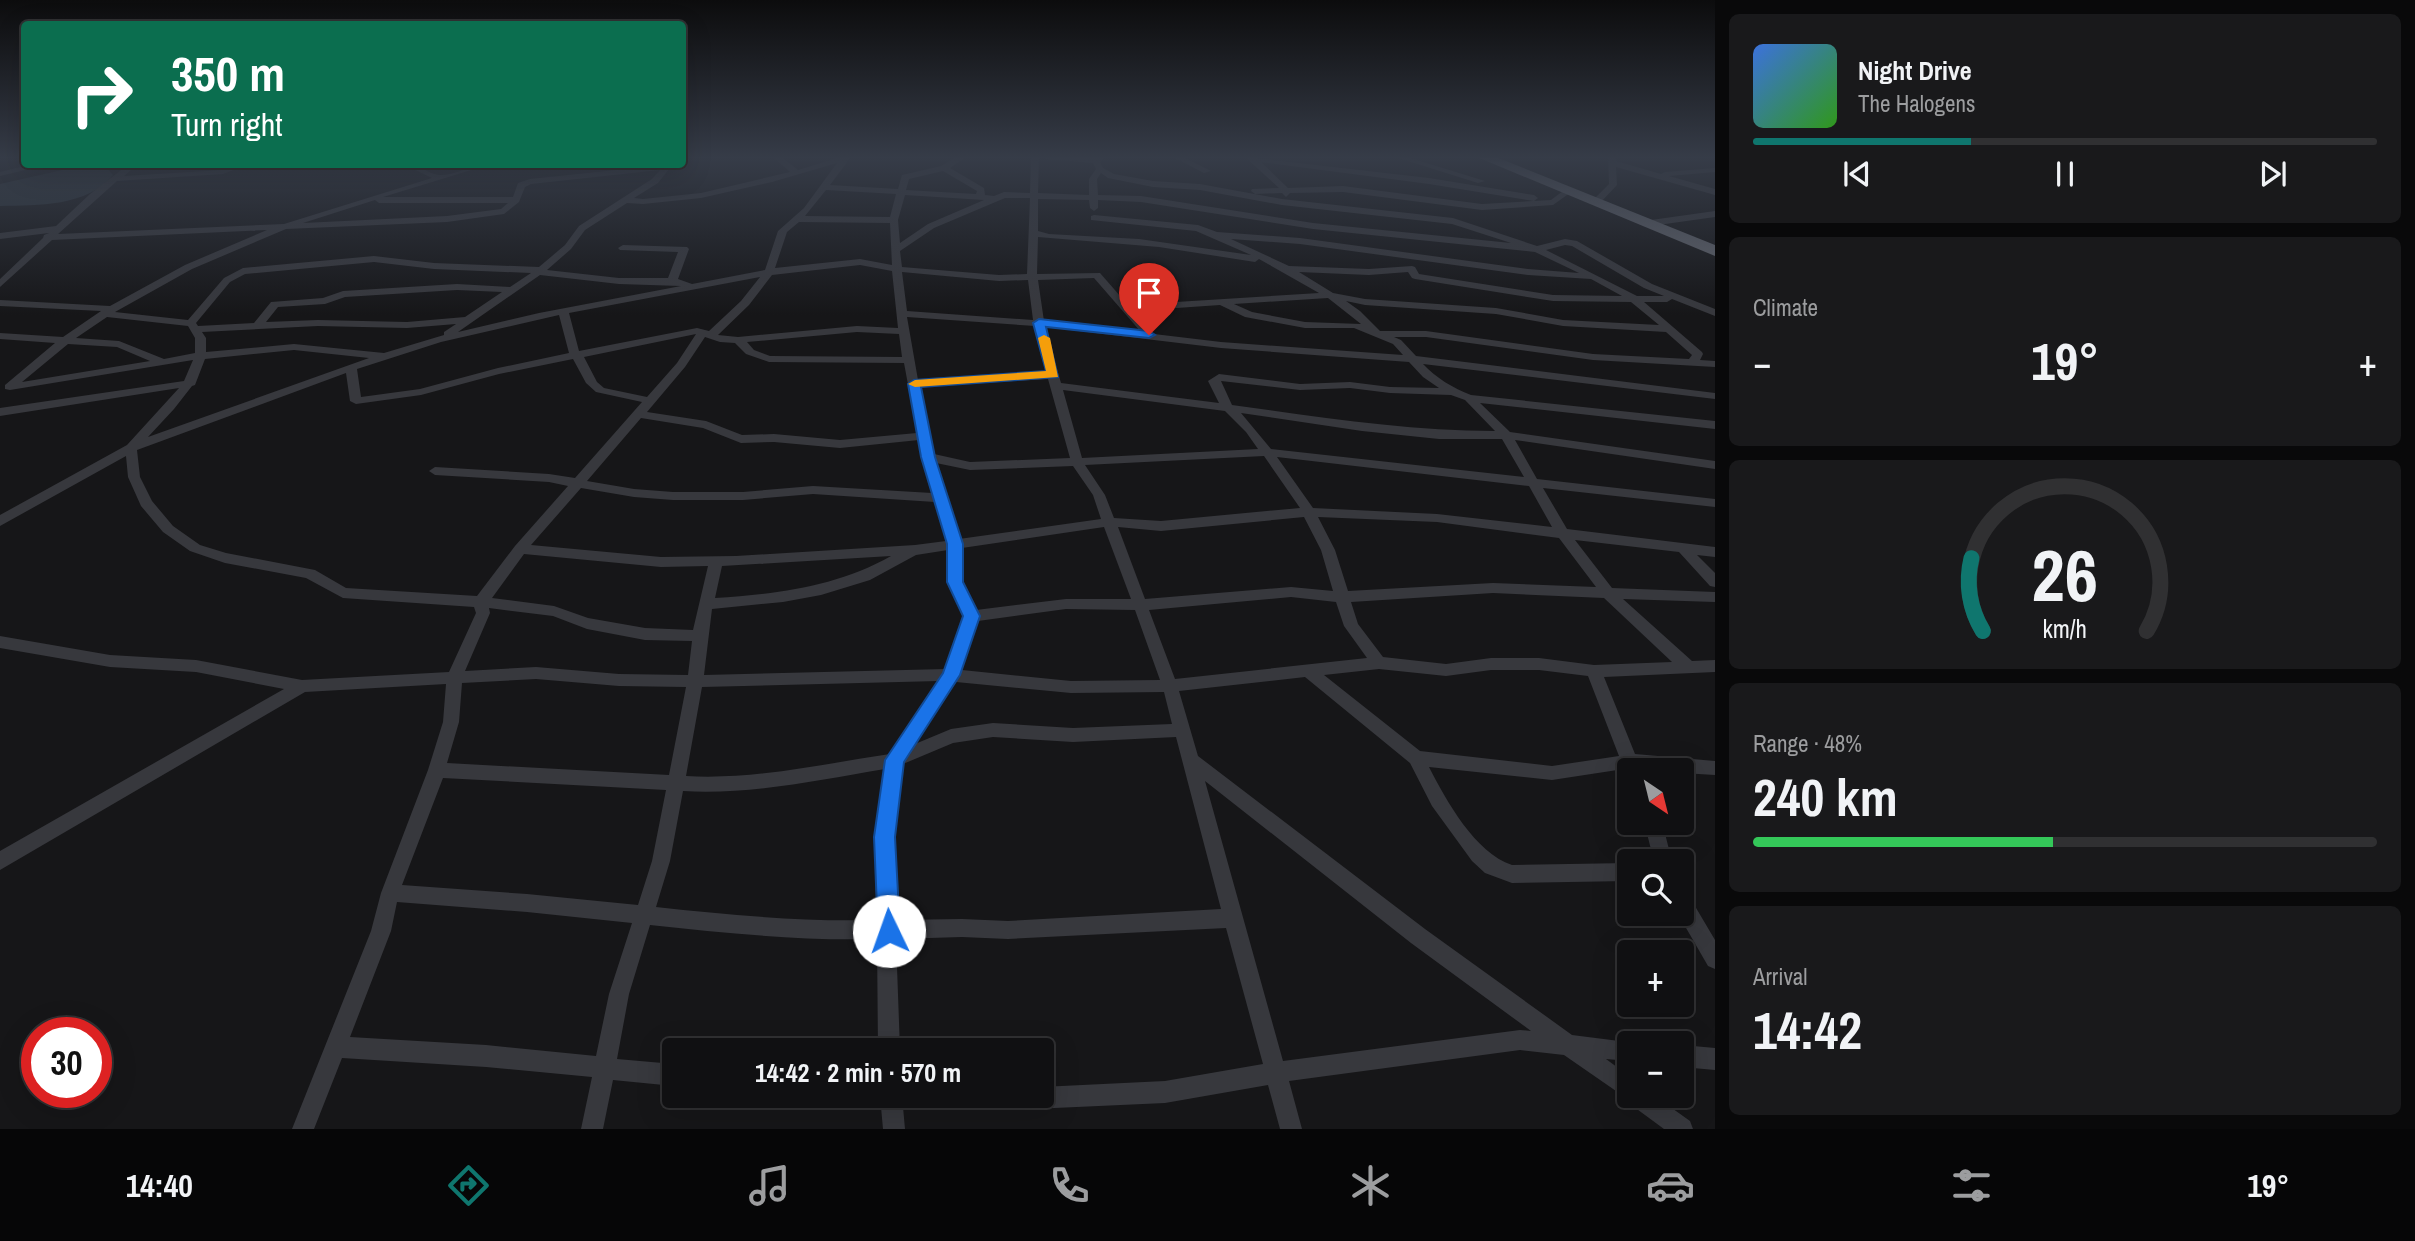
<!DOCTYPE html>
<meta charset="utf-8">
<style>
body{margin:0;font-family:"Archivo Narrow",sans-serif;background:#19191b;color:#f1f3f6;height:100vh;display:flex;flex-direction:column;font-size:26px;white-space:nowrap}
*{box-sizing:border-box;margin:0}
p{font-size:23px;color:#9c9d9f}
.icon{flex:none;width:38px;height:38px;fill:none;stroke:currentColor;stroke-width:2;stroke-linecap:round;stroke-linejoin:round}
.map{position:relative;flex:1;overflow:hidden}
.drawer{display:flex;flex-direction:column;gap:14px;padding:14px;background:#09090a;width:700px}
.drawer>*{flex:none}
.banner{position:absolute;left:21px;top:21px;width:665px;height:147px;border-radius:7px;box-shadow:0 7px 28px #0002,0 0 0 2px #303032;background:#0b6e4f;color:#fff;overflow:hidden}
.needle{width:46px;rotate:145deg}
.tools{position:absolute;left:1617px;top:758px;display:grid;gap:14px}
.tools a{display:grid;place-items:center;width:77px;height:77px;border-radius:7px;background:#101012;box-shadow:0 7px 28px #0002,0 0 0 2px #303032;font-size:35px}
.speed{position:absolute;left:21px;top:1017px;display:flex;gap:14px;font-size:35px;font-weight:700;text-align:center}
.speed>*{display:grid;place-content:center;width:91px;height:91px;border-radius:50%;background:#101012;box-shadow:0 7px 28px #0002,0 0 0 2px #303032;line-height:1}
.speed .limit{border:10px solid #d22;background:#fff;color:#111}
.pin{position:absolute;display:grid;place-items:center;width:60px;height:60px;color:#fff;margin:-72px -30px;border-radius:50% 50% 50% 0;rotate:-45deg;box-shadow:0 0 7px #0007}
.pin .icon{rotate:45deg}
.me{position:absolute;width:77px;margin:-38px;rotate:357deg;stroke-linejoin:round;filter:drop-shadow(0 0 5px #0008)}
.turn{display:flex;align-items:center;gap:24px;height:147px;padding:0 35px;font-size:32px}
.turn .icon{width:91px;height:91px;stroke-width:2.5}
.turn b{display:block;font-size:49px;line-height:60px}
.big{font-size:52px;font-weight:800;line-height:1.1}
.drawer .widget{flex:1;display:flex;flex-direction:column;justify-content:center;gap:10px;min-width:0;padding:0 24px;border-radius:10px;background:#19191b}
.drawer .dial{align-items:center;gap:0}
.dial svg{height:182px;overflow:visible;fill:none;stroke:#303032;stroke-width:7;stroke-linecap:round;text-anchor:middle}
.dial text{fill:#f1f3f6;stroke:none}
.song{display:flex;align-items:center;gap:21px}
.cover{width:84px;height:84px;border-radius:10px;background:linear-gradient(135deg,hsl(220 70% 55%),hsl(110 70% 35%))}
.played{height:7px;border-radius:4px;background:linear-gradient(90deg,#0f766e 35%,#303032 35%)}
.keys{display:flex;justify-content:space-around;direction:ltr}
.heat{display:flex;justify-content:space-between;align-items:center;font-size:38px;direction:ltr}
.charge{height:10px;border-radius:5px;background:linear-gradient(90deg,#34c759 48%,#303032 0)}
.trip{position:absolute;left:662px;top:1038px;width:392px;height:70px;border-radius:7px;background:#101012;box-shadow:0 7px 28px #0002,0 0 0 2px #303032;font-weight:800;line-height:70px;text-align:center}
.menu{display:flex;height:112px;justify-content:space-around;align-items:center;background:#060607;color:#9c9d9f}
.menu .icon{width:49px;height:49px}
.menu .selected{color:#0f766e}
.menu b{font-size:32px;color:#f1f3f6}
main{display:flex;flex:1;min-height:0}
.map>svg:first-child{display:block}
</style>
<main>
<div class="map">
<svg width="1715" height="1129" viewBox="0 0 1715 1129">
<rect width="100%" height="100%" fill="#161618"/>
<path fill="#2c353c" d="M80 166 106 167 113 175C86 207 39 205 0 206V184Z"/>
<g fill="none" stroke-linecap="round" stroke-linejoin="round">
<g fill="#37383d" fill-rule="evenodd">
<path d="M682 157H688L682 160Z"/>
<path d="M773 157H782L798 170 840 157H851L830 185 898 189 902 175 941 166 956 157H966L950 168 984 188 985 195 994 196 1004 192 1030 193 1031 157H1039L1038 193 1089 195V179L1096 169 1093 163 1046 159 1042 157H1105L1100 162 1103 168 1114 174 1153 181 1200 184 1282 199 1453 218 1537 246 1565 239 1577 241 1652 284 1715 309V316L1672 299 1667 302H1644L1702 352 1703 354 1700 360 1715 361V367L1593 360 1426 337H1394L1401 340 1416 356 1715 393V399L1423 364C1436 378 1453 388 1471 395L1715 421V429L1480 403 1510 432 1715 461V469L1515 440 1537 479 1715 499V507L1543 488 1567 529 1715 547V557L1697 555 1715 573V587L1710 586 1679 552 1575 540 1612 588 1715 592V602L1623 599 1692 661 1715 660V672L1604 677 1635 754 1715 761V775L1682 773V770H1629V774L1624 769 1552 780 1429 767C1446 800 1475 853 1512 865L1629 863V881L1512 883 1485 873 1472 861 1432 806 1410 763 1305 677 1179 691 1198 756 1425 929 1572 1035 1635 1043H1629V1061L1606 1059 1629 1076V1096H1655L1690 1121 1693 1129H1664L1630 1104 1629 1100 1564 1055 1520 1050 1289 1081 1302 1129H1280L1268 1085 1165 1103 1009 1110 960 1107 952 1104 949 1096H1041V1087L1165 1081 1263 1064 1226 928 1008 939 962 937 896 939 900 1050H878L877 939C800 941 726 933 650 925L629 994 617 1059 674 1064V1086L613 1080 603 1129H581L592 1077 486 1067 342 1058 314 1129H292L371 931 381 893 428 770 443 722 446 684 305 692 0 870V851L284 689 196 672 110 667 0 648V636L110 655 196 660 302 680 449 672 476 613 474 607 343 598 306 578 225 563 190 551 163 532 141 506 128 477 126 456 0 526V515L127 445 179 388 0 416V408L184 381 193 360 10 390 5 389V385L55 343 0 339V333L63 337 101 311 0 306V300L110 306 185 265 267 230 52 240 0 287V279L43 238 44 235 49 233 0 239V233L56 226 90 194 129 164 137 165 124 176 222 170 236 164H249L223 174 117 181 58 234 284 224 432 178 403 164C420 164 429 175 441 175 453 176 473 164 491 164L383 197H513L518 183 530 179 673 164 658 183 634 198 643 199 701 193 790 172ZM837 163 804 208 778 231 765 270 692 284 678 279 689 249 687 247 623 245 618 248 620 250 678 252 668 278H619L547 270 571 249 585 230 627 203 643 204 701 198 772 182ZM660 170 652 179 579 226 565 245 539 267 434 263 374 256 243 268 224 278 188 320 115 312 192 269 286 229 447 222 504 214 519 202 525 187 531 184ZM943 171 977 191 976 194 906 190 909 179ZM1101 173 1108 178 1153 187 1200 190 1282 205 1452 224 1511 243 1313 223 1141 196 1098 195 1097 179ZM826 190 896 194 890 217 805 216ZM905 195 984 200 928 224 900 243 898 220ZM1005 198H1030L1027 274 999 275 902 267 900 251 934 228ZM1038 199 1089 200 1090 208 1094 211 1098 208V200L1141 202 1313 229 1535 252 1579 273 1528 269 1300 238 1217 232 1198 225 1094 215 1091 216V220L1196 231 1251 255 1139 239 1049 234 1038 231ZM375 200 379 203H508L501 209 447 216 303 223ZM799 222 890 223 892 265 860 259 775 268 787 232ZM1038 237 1159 247 1255 262 1259 259 1319 293 1128 305 1100 273 1037 274ZM1231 239 1300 244 1528 275 1591 279 1622 296 1553 295 1419 274 1415 267 1412 266 1369 269 1289 266ZM1565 245 1572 246 1644 288 1664 296H1637L1546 250ZM374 262 434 269 531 273 510 287 457 284 343 291 323 298 271 302 254 323 198 326 196 323 230 282 245 274ZM860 265 892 271 898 328 857 326 738 337 718 335 749 305 772 275ZM902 272 999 281 1028 280 1033 320 907 311ZM1299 272 1369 275 1408 272 1412 278 1415 279 1553 301 1631 302 1659 325 1563 320 1496 308 1365 299 1333 293ZM540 275 619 284 681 286 539 313 458 332ZM760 277 741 301 709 331 697 328 579 351 569 313ZM1094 278 1141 332 1044 321 1038 280ZM457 290 502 292 465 317 407 322 318 320 266 322 278 307 325 304 345 297ZM1328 298 1361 324 1305 322 1252 312 1234 304ZM1346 301 1365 305 1496 314 1563 326 1666 332 1692 355 1689 359 1593 354 1426 331H1380L1360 311ZM1220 305 1245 317 1305 328H1354L1393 344 1403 355 1221 342 1154 334 1133 311ZM559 315 569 353 498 368 420 389 361 397 357 369 441 342ZM107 317 188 326 195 338V353L164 359 119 341 76 338ZM907 317 1035 326 1047 372 918 380ZM456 324 444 332V335L384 353 294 344 206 352V338L202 332 318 326 407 328ZM1045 327 1221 348 1409 362 1423 377 1439 388 1390 387 1350 382 1300 384 1219 374 1208 381 1219 403 1061 383ZM857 332 899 334 902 357 770 356 754 350 747 342ZM696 334 677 363 647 397 604 388 597 382 584 357ZM705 337 720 342 735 343 746 354 769 362 904 363 917 433 840 440 774 434 742 435 706 421 647 412 685 367ZM68 344 117 347 150 361 22 382ZM294 350 369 358 148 437 174 409 192 386 195 385 205 359ZM573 359 586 383 596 392 642 402 575 478 549 474 435 467 429 471 435 475 549 482 568 486 515 546 477 596 346 588 315 570 226 553 200 545 173 526 152 501 140 477 137 450 346 373 350 401 356 404 421 395 499 374ZM1048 379 1070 458 970 462 934 454 919 387ZM1221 381 1300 390 1350 388 1390 393 1451 395 1465 400 1495 431C1407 431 1320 417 1232 405ZM1063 390 1225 411 1246 432 1258 449 1082 458ZM1241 413 1362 431 1439 439H1502L1524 477 1271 449ZM641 418 703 428 741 443 774 442 840 448 919 440 932 493 813 486 743 492H673L634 489 587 481ZM1264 456 1300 508 1161 521 1114 518 1105 495 1085 465ZM1277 457 1529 486 1552 527 1437 514 1313 508ZM936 463 970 470 1073 466 1093 495 1101 519 959 539ZM581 488 634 497 673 500H743L813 494 935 502 946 541 915 545 736 556 661 557 531 545ZM1304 517 1321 550 1333 591 1291 587 1145 599 1118 527 1161 531ZM1318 517 1437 522 1559 538 1596 587 1493 583 1348 591 1335 550ZM1104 527 1131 599H1066L976 610C960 584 962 577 962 548ZM948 550V582L965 616 946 669 704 675 712 609 783 602 821 595 870 580 916 555ZM524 554 661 567 708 566 693 630 645 628 588 618 554 606 492 598ZM891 556C836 587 777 594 715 598L722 566ZM1493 593 1604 598 1672 662 1594 665 1539 658H1491L1446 664 1383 657 1358 624 1351 602ZM1291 597 1336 602 1344 626 1367 658 1175 679 1149 610ZM489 608 553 616 587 629 645 640 692 641 688 675 619 674 536 667 465 671 490 613ZM1066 609 1135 610 1160 680 1071 681 962 670 978 621ZM1379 669 1446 676 1491 670H1539L1588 676 1619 756 1552 766 1420 751 1324 675ZM536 679 619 686 686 687 669 775 447 763 459 722 462 683ZM939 681 890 754C823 764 754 780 686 776L702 687ZM956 682 1071 693 1164 692 1172 724 1073 728 993 723 951 729 915 744ZM993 737 1073 742 1176 737 1221 909 1008 921 962 919 896 920 893 837 903 764 953 743ZM885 769 875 837 876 920C802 922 730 915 656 907L670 861 683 791C750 795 819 780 885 769ZM443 778 666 790 652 861 638 905 527 894 402 885ZM1205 781 1411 943 1531 1031 1520 1030 1283 1061ZM397 902 527 912 632 923 609 994 596 1056 486 1045 350 1037 391 931Z"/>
<path d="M1173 157H1183L1211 171 1204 173Z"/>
<path d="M1245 157 1429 178 1534 195 1538 198 1534 201 1429 184 1261 162 1288 188 1343 186 1482 204 1551 200 1567 188 1574 190 1553 205 1482 210 1343 192 1290 193 1286 197 1282 193 1255 194 1251 191 1252 189 1279 188Z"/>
<path d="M1395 157H1407L1485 181 1478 183Z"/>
<path d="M1608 157H1616V161L1661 174 1665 172 1715 168V172L1669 176 1715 189V195L1616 167 1617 185 1600 203H1594V199L1609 184Z"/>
<path d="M33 164H51L0 176V172Z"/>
<path d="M1715 211V217L1651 226 1647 223 1651 220Z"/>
<path d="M1644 822H1662L1672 861H1654Z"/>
<path d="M1682 893 1689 896 1715 940V969L1708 966 1678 914H1682Z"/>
<path d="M1682 1045 1715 1048V1070L1682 1067Z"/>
<path d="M880 1096H902L905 1129H883Z"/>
</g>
<path fill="#63666e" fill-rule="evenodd" d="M1477 157H1496L1715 245V256Z"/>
</g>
<linearGradient id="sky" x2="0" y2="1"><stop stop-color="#0c0c0d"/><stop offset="0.5" stop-color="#363c48"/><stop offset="1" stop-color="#363c48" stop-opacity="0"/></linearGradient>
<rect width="1715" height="315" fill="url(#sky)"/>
<path fill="#1a73e8" stroke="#114b97" stroke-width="2" d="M1039 319 1149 331 1155 335 1149 338 1046 327 1058 377 921 387 935 457 963 544V582L980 616 960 675 904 762 895 837 900 931 896 938 889 941 881 938 878 931 874 837 885 760 943 673 963 616 947 582V544L921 457 908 384 914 380 1046 371 1033 323Z"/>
<path fill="#f59e0b" d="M1044 335 1050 338 1058 377 915 387 908 384 915 380 1046 371 1038 338Z"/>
</svg>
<div class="tools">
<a><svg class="needle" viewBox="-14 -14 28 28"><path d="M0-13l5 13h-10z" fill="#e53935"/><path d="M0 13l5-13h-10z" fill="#9c9d9f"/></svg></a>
<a><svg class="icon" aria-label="search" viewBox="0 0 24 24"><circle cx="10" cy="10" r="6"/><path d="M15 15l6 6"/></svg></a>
<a>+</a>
<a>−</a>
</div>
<div class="speed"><div class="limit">30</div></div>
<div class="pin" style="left:1149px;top:335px;background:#d93025"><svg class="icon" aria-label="arrive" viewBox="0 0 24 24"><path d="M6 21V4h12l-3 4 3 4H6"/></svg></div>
<svg class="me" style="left:889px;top:931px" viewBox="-20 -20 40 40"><circle r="19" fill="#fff"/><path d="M0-13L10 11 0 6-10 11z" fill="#1a73e8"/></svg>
<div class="trip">14:42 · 2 min · 570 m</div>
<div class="banner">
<div class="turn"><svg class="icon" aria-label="right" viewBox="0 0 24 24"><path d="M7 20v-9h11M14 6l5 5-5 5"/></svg><div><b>350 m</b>Turn right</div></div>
</div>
</div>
<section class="drawer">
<div class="widget">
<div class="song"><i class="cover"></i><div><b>Night Drive</b><p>The Halogens</p></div></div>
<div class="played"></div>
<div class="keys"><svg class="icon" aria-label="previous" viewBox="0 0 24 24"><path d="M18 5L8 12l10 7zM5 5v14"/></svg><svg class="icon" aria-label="pause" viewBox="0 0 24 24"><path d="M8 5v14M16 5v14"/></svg><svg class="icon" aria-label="next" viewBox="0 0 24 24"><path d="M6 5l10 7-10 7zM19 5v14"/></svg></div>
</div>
<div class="widget"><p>Climate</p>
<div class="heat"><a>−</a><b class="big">19°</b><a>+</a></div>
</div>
<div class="widget dial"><svg viewBox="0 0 100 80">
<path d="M14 69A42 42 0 1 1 86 69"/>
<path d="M14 69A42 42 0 0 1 9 37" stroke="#0f766e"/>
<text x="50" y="56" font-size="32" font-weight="700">26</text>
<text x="50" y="72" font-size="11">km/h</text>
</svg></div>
<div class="widget"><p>Range · 48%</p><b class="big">240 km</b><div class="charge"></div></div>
<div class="widget"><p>Arrival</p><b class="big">14:42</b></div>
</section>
</main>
<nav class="menu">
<b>14:40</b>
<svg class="icon selected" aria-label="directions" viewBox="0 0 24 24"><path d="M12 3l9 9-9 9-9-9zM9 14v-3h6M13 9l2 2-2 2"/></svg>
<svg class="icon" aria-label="music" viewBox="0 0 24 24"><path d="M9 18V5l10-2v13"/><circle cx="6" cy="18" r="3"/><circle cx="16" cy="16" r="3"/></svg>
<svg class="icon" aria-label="phone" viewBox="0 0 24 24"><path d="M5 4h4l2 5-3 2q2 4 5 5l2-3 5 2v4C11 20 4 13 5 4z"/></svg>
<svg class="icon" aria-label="climate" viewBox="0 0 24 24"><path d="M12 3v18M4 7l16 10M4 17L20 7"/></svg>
<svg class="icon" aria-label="car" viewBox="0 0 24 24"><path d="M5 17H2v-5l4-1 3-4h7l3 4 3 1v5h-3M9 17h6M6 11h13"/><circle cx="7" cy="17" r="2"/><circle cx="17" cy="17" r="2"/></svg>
<svg class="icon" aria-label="filters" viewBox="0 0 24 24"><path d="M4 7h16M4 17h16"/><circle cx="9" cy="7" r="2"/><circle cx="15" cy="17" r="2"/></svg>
<b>19°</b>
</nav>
